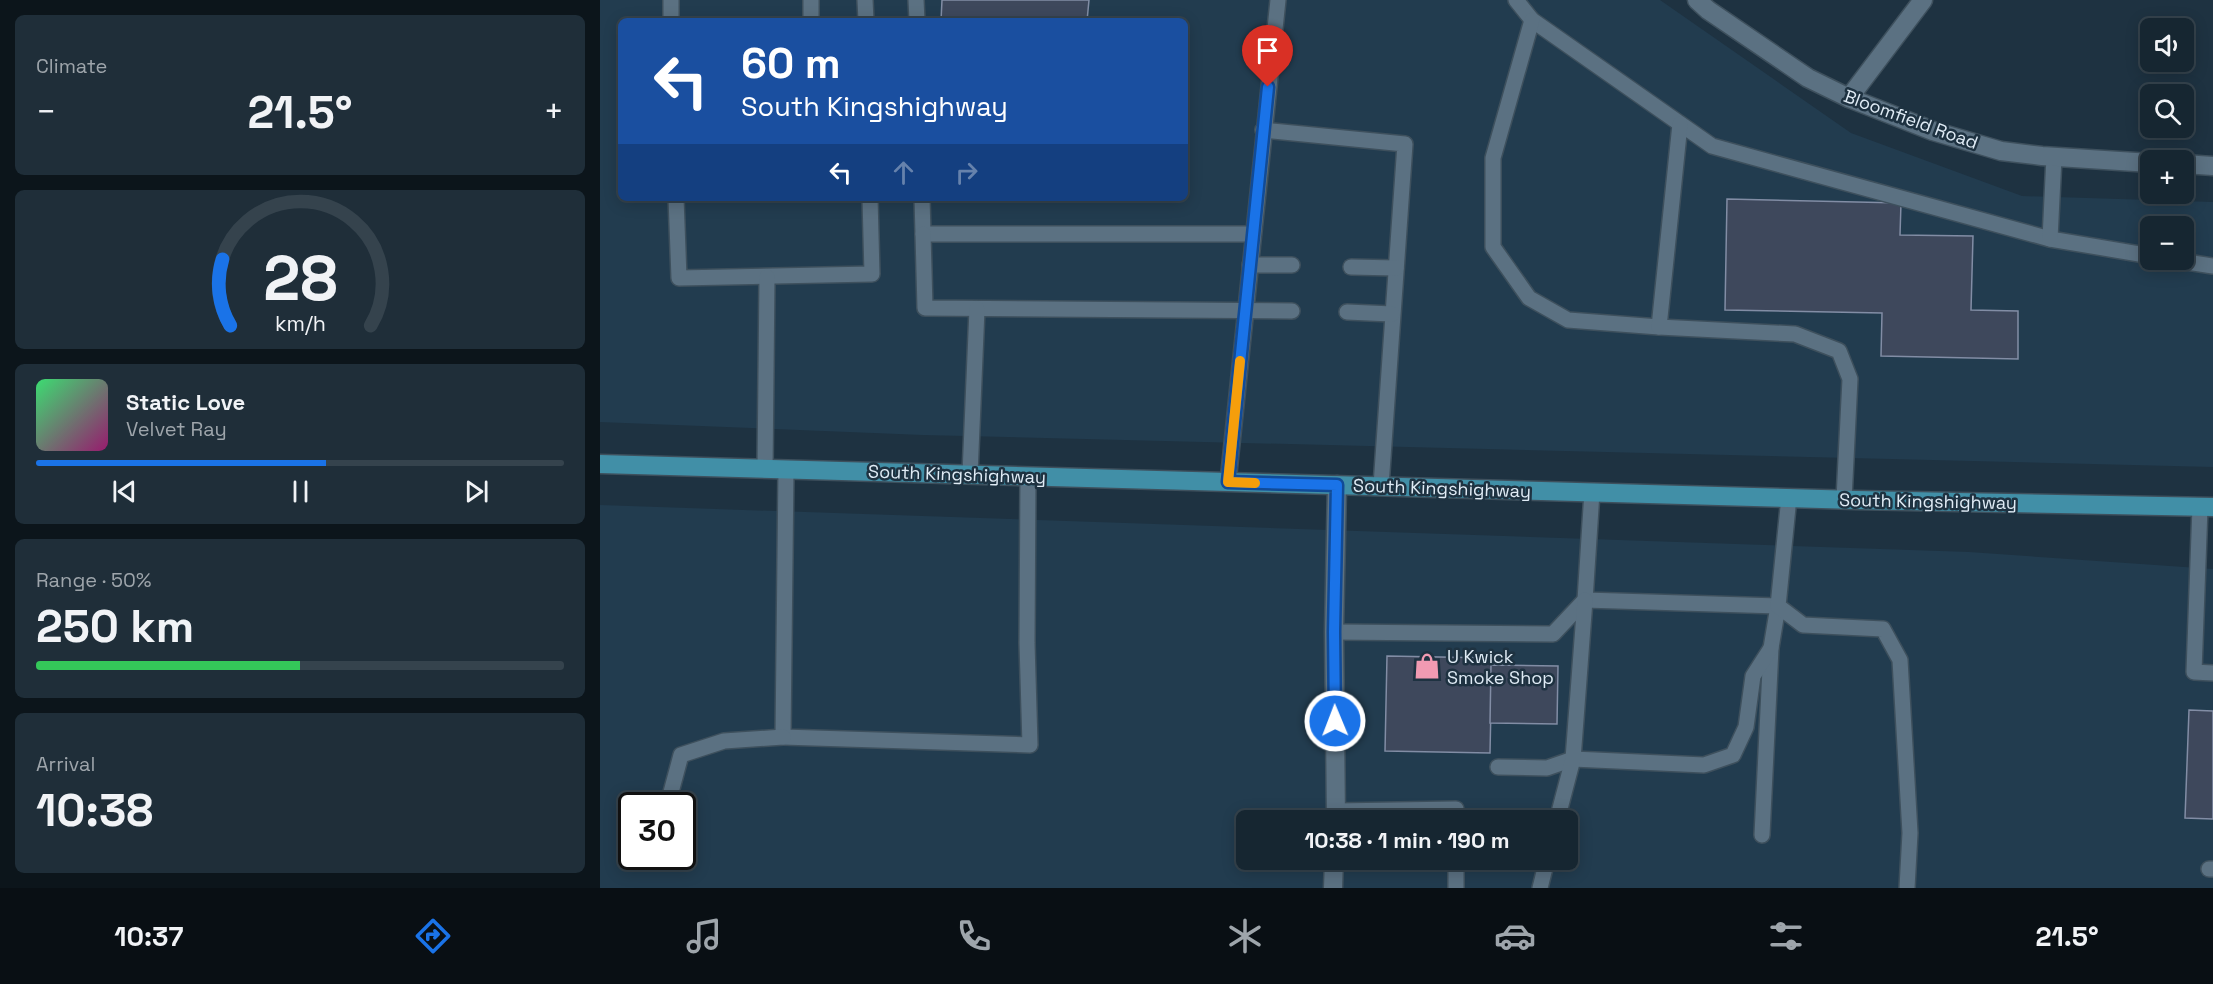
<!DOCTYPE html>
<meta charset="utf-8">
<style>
body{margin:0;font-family:"Space Grotesk",sans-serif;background:#1f2e39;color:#f1f3f6;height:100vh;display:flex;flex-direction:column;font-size:22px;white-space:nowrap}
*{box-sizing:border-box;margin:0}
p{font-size:20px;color:#9ea5ab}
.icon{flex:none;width:33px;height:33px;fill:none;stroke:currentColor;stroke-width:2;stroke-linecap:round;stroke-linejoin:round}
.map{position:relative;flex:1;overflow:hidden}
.sheet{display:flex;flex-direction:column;gap:15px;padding:15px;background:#0c151b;width:600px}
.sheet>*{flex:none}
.top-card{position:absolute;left:18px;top:18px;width:570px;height:183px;border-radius:9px;box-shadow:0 3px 15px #0003,0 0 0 2px #35434d;background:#1a4fa0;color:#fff;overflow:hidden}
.buttons{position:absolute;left:1540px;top:18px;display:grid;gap:12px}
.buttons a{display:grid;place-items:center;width:54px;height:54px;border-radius:9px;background:#162631;box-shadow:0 3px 15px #0003,0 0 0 2px #35434d;font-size:30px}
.speed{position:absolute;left:18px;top:792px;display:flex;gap:12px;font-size:30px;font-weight:700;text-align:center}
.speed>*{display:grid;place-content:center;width:78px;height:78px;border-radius:50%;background:#162631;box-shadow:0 3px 15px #0003,0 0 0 2px #35434d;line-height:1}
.speed .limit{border:3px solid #111;border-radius:9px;background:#fff;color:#111}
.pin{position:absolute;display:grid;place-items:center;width:51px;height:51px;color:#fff;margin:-62px -26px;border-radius:50% 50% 50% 0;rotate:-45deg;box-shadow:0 0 6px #0007}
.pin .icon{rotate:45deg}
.me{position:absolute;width:66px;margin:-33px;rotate:359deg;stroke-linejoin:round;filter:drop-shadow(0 0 4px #0008)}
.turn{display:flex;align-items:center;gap:21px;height:126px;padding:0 24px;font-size:27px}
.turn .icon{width:78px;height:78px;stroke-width:2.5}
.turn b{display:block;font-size:42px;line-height:51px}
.lanes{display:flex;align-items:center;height:57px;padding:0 24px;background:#0003;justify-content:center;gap:30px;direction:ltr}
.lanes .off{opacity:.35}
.big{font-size:45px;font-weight:700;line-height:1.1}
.sheet .widget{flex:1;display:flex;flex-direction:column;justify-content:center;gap:9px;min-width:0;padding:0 21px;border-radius:9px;background:#1f2e39}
.sheet .dial{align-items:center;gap:0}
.dial svg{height:156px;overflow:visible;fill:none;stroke:#35434d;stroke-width:7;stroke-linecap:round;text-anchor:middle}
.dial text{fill:#f1f3f6;stroke:none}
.song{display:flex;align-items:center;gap:18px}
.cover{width:72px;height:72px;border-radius:9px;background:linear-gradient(135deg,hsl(140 70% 55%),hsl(320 70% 35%))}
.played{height:6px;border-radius:3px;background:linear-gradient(90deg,#1a73e8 55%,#35434d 55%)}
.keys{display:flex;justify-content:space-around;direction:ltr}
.heat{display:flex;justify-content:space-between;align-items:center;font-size:33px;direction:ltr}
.charge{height:9px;border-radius:4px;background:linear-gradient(90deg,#34c759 50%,#35434d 0)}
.trip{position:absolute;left:636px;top:810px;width:342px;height:60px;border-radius:9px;background:#162631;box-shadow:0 3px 15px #0003,0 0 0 2px #35434d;font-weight:700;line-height:60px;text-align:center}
.dock{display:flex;height:96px;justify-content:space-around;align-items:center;background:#090f14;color:#9ea5ab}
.dock .icon{width:42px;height:42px}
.dock .selected{color:#1a73e8}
.dock b{font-size:27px;color:#f1f3f6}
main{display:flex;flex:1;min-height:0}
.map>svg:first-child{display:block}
</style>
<main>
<section class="sheet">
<div class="widget"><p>Climate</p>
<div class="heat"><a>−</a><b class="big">21.5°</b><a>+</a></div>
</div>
<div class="widget dial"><svg viewBox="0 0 100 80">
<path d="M14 69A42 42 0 1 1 86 69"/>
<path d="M14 69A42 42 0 0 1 10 35" stroke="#1a73e8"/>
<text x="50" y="56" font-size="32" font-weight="700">28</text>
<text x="50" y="72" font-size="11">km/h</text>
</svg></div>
<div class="widget">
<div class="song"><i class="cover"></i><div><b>Static Love</b><p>Velvet Ray</p></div></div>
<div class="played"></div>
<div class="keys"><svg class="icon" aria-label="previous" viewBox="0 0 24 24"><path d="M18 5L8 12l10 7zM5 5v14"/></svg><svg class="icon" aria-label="pause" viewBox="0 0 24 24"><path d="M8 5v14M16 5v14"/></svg><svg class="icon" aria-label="next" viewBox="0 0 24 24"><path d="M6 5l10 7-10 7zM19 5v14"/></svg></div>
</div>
<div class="widget"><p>Range · 50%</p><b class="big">250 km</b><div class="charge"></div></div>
<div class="widget"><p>Arrival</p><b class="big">10:38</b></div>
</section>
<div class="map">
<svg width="1613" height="888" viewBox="0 0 1613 888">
<rect width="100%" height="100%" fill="#1e3241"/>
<g fill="#223c4f" fill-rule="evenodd">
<path d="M0 0H1060L1251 133 1422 196 1613 202V467L323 435 0 422ZM21 21H585V198H21ZM1551 226H1584V260H1551Z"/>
<path d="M0 505 1369 552 1613 569V888H0ZM32 806H82V856H32ZM646 820H968V860H646Z"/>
</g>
<g fill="#3e485c" stroke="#828da5" stroke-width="1.5">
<path d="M342 0H489L487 21H341Z"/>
<path d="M1127 199 1301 203 1300 235 1373 236 1371 310 1418 311V359L1281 356 1282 313 1125 310Z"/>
<path d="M787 656 892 658 890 753 785 751Z"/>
<path d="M891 665 958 666 957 724 890 723Z"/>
<path d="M1589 710 1613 711V819L1585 818Z"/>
</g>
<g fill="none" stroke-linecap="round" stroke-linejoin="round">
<g stroke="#3e505d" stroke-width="18">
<g id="lane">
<path d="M71 0V21"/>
<path d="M211 0V21"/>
<path d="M265 0 266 21"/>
<path d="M316 0 317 21"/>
<path d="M916 0 932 20 1112 146 1450 239 1551 256"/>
<path d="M932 20 893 158V247L929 298 968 320 1059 327"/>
<path d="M1080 124 1059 327 1195 334 1239 351 1250 379 1244 499"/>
<path d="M663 130 805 144 781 486"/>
<path d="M76 198 79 278 272 274 270 198"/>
<path d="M322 198 323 234H653"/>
<path d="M323 234 325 308 692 311"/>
<path d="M1450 239 1454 157"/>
<path d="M1574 260 1613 266"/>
<path d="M650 265H692"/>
<path d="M751 267 796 268"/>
<path d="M747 312 792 314"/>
<path d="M165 469 167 277"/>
<path d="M186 469 183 737 430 745 427 643 428 476"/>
<path d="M370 474 377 309"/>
<path d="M628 482 678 0"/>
<path d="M992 492 985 600 1178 606 1171 648 1162 835"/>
<path d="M1189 497 1178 606 1203 625 1283 629 1300 660 1310 833 1307 888"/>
<path d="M1600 507 1594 672 1613 673"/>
<path d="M734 632 953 634 985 600"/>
<path d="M898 767 947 768 973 759 1104 765 1133 755 1146 727 1153 676 1171 648"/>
<path d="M72 806 70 796 81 755 124 741 183 737"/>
<path d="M737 811 856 809V820"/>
<path d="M957 820 973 759 985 600"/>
<path d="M856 860V888"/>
<path d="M1609 869H1613"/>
<path d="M940 888 947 860"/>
</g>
</g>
<g stroke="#3e505d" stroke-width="21">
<g id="street">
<path d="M1249 98 1323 0"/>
<path d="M736 820 734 632 737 485"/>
<path d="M733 888 734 860"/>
</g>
</g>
<g stroke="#3e505d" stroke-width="21">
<g id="secondary">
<path d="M1097 0 1108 10 1208 78 1249 98 1333 131 1401 151 1442 156 1551 163"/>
<path d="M1584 164 1613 166"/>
</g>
</g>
<g stroke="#3e505d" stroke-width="21">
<path id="primary" d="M0 464 1256 500 1613 507"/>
</g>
<use href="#lane" stroke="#5b7182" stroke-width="15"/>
<use href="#street" stroke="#5b7182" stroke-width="18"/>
<use href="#secondary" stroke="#5b7182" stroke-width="18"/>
<use href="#primary" stroke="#418fa7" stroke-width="18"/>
</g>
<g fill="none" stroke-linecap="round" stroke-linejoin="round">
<g stroke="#114b97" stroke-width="15">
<path id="route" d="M668 87 628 482 737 485 734 632 735 721"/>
</g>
<use href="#route" stroke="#1a73e8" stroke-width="10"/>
<path stroke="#f59e0b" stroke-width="10" d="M640 361 628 482 655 483"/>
</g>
<defs>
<g id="shop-bare" transform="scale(2.07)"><path d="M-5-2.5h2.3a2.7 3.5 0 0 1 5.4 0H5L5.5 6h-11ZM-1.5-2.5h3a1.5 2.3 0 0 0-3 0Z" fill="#f19ab2" stroke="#1e3241" stroke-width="2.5" paint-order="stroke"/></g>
</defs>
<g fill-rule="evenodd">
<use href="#shop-bare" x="827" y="666"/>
</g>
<g text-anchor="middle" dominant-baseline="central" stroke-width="5" stroke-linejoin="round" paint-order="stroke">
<g font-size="18" fill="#dfebf5" stroke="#1e3241">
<text transform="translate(1311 119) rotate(20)">Bloomfield Road</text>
<text transform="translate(357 474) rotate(2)">South Kingshighway</text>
<text transform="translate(842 488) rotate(2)">South Kingshighway</text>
<text transform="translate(1328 501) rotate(1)">South Kingshighway</text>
</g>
<g font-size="18" fill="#dfebf5" stroke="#1e3241" text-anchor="start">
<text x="847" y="656">U Kwick<tspan x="847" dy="21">Smoke Shop</tspan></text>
</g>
</g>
</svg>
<div class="buttons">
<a><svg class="icon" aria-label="sound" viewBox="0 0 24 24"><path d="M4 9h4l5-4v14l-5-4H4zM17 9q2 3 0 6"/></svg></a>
<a><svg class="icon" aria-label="search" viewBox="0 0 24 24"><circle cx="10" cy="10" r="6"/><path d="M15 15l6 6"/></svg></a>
<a>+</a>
<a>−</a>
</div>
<div class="speed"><div class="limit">30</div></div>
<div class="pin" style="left:668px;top:87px;background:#d93025"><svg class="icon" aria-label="arrive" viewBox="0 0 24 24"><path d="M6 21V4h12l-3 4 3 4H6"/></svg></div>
<svg class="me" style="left:735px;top:721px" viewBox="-20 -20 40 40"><circle r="17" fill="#1a73e8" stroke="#fff" stroke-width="3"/><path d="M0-11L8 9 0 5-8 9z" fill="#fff"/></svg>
<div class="trip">10:38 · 1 min · 190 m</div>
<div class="top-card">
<div class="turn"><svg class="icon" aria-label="left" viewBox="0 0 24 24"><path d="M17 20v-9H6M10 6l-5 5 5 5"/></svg><div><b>60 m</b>South Kingshighway</div></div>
<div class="lanes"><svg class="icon" aria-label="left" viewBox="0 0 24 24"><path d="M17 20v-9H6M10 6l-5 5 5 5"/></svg><svg class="icon off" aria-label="ahead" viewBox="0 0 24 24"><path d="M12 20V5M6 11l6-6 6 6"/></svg><svg class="icon off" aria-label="right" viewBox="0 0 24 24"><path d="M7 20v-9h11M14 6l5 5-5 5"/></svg></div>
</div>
</div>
</main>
<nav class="dock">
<b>10:37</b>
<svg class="icon selected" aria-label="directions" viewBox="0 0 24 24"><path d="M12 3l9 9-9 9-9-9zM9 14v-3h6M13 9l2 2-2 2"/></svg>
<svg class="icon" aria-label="music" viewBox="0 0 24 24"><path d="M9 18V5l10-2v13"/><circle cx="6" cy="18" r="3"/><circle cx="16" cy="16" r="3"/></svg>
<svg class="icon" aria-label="phone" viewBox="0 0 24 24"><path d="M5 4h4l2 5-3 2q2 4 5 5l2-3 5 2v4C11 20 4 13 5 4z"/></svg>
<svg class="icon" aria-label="climate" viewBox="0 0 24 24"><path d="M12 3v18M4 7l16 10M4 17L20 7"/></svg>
<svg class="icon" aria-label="car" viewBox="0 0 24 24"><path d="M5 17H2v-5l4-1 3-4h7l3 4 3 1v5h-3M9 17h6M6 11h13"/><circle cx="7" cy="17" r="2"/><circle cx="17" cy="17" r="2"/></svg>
<svg class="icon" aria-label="filters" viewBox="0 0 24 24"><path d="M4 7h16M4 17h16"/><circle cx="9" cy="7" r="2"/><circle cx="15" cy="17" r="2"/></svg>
<b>21.5°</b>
</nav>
